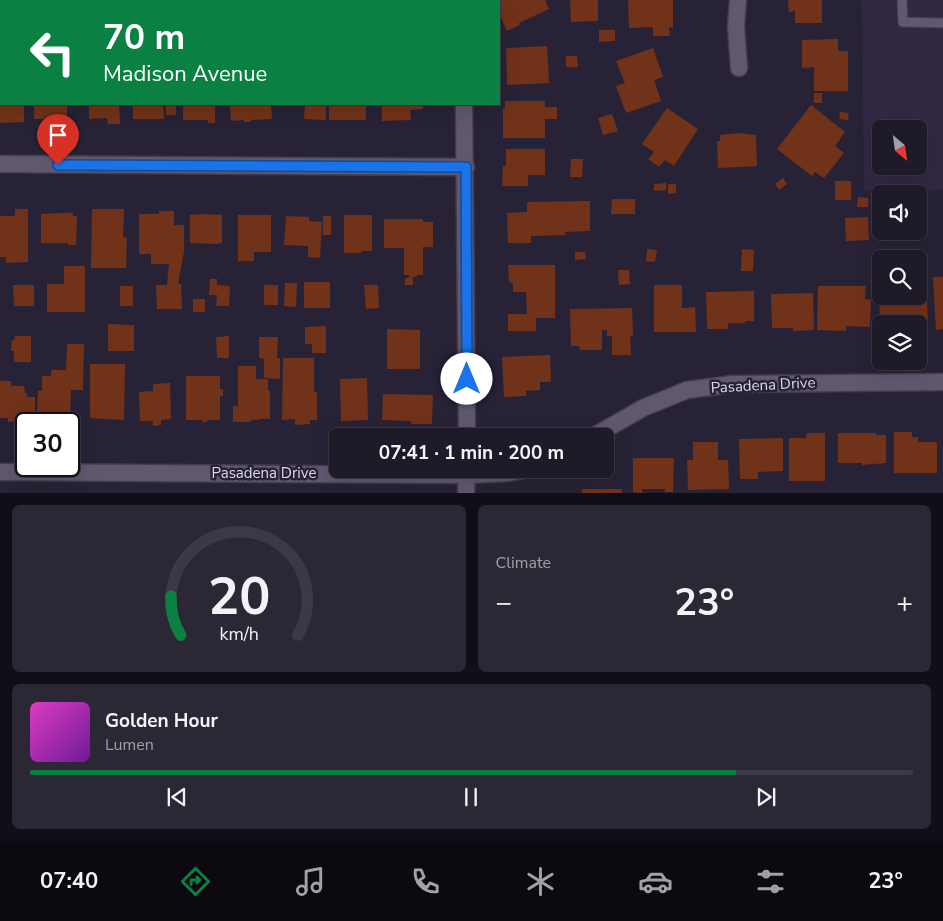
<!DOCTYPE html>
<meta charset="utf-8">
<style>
body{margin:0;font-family:"Nunito Sans",sans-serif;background:#2b2734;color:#f1f3f6;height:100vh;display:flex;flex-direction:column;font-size:19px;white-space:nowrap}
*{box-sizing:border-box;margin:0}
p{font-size:16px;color:#a1a1a8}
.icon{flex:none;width:28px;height:28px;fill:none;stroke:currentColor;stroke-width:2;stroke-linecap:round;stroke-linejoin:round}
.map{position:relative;height:493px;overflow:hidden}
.side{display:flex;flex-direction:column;gap:12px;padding:12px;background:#100e16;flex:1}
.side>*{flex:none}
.hud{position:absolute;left:0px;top:0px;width:500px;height:105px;box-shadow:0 5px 20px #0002,0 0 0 1px #3c3845;background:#0b8043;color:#fff;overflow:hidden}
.needle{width:32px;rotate:151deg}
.controls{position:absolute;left:872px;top:120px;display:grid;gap:10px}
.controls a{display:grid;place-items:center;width:55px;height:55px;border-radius:8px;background:#1e1a28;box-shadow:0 5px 20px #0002,0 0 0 1px #3c3845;font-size:25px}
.speed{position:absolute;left:15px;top:412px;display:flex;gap:10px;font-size:25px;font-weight:700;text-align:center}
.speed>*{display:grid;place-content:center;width:65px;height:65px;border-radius:50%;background:#1e1a28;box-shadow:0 5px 20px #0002,0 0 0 1px #3c3845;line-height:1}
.speed .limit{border:2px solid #111;border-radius:8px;background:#fff;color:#111}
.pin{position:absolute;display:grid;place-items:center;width:42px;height:42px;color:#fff;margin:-51px -21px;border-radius:50% 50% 50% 0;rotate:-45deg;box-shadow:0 0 5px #0007}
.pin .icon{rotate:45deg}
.me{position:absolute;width:55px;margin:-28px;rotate:0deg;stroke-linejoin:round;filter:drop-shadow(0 0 4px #0008)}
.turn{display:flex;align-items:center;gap:18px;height:105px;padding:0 20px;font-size:22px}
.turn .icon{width:65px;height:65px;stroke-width:2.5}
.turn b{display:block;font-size:35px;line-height:42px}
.big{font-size:38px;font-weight:700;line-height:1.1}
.side .card{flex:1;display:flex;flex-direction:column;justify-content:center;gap:8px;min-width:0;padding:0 18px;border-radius:8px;background:#2b2734}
.side .dial{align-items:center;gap:0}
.dial svg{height:130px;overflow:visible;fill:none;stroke:#3c3845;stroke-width:7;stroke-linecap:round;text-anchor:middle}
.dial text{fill:#f1f3f6;stroke:none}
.song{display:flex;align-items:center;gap:15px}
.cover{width:60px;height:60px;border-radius:8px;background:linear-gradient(135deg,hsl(310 70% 55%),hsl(280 70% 35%))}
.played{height:5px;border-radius:2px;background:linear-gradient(90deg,#0b8043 80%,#3c3845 80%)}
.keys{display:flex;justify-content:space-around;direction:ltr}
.heat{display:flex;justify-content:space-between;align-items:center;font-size:28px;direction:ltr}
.side .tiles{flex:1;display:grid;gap:12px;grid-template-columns:1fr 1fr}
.card:last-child{grid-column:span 2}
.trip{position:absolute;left:329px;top:428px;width:285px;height:50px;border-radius:8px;background:#1e1a28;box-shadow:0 5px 20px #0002,0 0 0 1px #3c3845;font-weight:700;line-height:50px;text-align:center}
.menu{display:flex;height:80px;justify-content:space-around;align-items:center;background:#0c0a10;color:#a1a1a8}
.menu .icon{width:35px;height:35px}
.menu .selected{color:#0b8043}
.menu b{font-size:22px;color:#f1f3f6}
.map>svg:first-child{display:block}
</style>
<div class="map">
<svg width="943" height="494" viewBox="0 0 943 494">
<rect width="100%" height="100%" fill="#282236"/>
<path fill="#312943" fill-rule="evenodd" d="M862 0H943V190L864 191ZM881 129H919V166H881Z"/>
<g fill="#71321a">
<path d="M499 0H545L549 9 519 23 520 25 507 31 499 13Z"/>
<path d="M570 0H598V21L571 22Z"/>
<path d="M628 0H673V28L669 27 670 36H653V27L629 28Z"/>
<path d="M788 0H822V23H795V11L789 12Z"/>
<path d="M599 30H615V41L599 42Z"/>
<path d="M838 39V51H848V91H814V67L802 68V40Z"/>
<path d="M547 46 549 83 507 85 506 48Z"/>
<path d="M653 48 663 77 654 80 661 101 626 113 616 86 625 83 616 61Z"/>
<path d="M566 56H577L578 67H566Z"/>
<rect x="814" y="93" width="8" height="10"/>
<path d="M505 101H545V107H557V119H545V138H503V108H505Z"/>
<path d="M0 104H24V122L0 123Z"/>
<path d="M34 104H67V119H57V124H44V119H34Z"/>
<path d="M89 104H119L120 124H108L107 118 89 119Z"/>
<path d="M133 104H163L164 119H133Z"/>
<rect x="166" y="104" width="10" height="11"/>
<path d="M183 104H215V123H208V120H183Z"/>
<path d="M230 104H271L272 119 251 120V122H244V120L231 121Z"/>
<path d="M305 104H326V120L304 119Z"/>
<rect x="329" y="104" width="37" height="16"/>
<path d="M382 104H423V109L410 110 411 120 382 121Z"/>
<path d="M811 105 845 132 835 146 844 153 824 178 815 172 812 176 777 149Z"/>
<path d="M667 108 698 129 674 166 665 160 659 167 648 159 654 152 642 144Z"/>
<path d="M840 112 849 113 848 120 839 119Z"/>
<path d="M612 114 618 131 603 135 598 118Z"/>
<path d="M739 133 756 135 757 166 718 168 717 141H720V135Z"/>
<path d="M506 149H545V175H528V186H502L503 166H506Z"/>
<path d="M571 159H583L582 177H570Z"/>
<path d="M783 178 787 184 779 190 775 184Z"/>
<rect x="835" y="181" width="16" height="19"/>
<path d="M666 183V190L654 191V184Z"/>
<path d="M668 184H676V193L668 194Z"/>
<path d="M858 197 868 198V207H857Z"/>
<path d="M612 199H635V214H611Z"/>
<path d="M590 201V231L565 232V235L531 236V243H508L507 213 527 212V202Z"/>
<path d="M15 209H28V262L6 263V257H0V216H15Z"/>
<path d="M92 209H124L123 237 127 238 126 268H91Z"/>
<path d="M159 211H174V225H184V252L178 284H181L182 309H157L156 285H167L169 264H151V254H139V214H159Z"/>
<path d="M61 213H73V216H77L76 245H68V243H41V214Z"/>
<path d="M205 214 222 215V243L217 244 190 243V215Z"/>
<path d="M238 215H271V252H254V261H238Z"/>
<path d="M344 215H372V251H361L362 253H344Z"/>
<path d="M286 216 309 217V221L322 222 320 258 308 257V246L284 245Z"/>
<rect x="323" y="216" width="8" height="19"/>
<path d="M868 217 869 240 846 241 845 218Z"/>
<path d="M384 219H423V222H433V247H423V275H417V277H413V285H405V278H409V275H404V248H384Z"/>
<path d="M647 249 657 250 655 262 646 261Z"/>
<path d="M742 249 754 250 753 271H741Z"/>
<path d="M575 252H585L586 259 575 260Z"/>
<path d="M508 265H555V318H536V331H508V314H527L526 292H513V283L509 282Z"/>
<path d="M64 266H85V312H47V284H64Z"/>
<path d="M876 269H881V278L876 279Z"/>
<path d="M618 270H629L630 284 619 285Z"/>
<path d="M933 277H943V329L936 330Z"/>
<path d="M210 279H217V285L230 286 229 306H216L217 295H209Z"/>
<rect x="304" y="282" width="26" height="26"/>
<path d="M285 283H297L296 307 284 306Z"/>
<path d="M13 285H34V306H14Z"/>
<rect x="264" y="285" width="14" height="20"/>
<path d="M364 285H378L379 308 366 309Z"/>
<path d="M654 285H682V308L695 307 696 332H654Z"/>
<rect x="120" y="286" width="13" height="20"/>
<path d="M818 286H866L865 299 871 300 870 327 846 326V331L817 330Z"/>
<path d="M754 291V321H745V323H728V329H707L706 292Z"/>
<path d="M879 292H881V296H927L928 328H919V324H880Z"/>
<path d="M813 293 814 330 793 331V328H772L771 294Z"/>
<rect x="193" y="299" width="12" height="13"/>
<path d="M632 308 633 336H630L631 355H612V336H607V330H602V350H580L579 346H571L570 309Z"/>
<path d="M108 324 134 325V351H108Z"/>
<path d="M326 326V353H312V344H305V327Z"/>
<path d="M387 329 420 330V369H387Z"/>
<path d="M15 336H31V362H14V351H11L12 340H14Z"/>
<path d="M229 336V358H217L216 337Z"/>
<path d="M259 337H278L277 358H280V379L264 378V359L259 358Z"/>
<path d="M67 344H84L83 390H71L70 419H60L59 421 37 419 38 391H42V376H51V370H66Z"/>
<path d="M550 355 551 382H540V390L526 391V396L504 397 502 357Z"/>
<path d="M283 358H314V392H317V420H310V424L295 425V419L282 420Z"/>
<path d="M90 364H125L124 420 90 418Z"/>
<path d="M238 366H256V379H268V391H270V419H259V420H251V422H233V406H238Z"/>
<path d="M186 376H220V389H223V396H220V420H207V422H202V420H186Z"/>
<path d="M367 378 368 420 341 421 340 379Z"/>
<path d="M0 381H11V386H24L25 393H27V397H35V415L15 418 16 421 8 422V418H0Z"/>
<path d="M170 383 171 419 161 420V425L153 426V421H140L139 392 153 391V384Z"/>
<path d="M383 394 433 395 432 424H411V421L382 420Z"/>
<path d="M894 432H912V437H918V442H937V473H894Z"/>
<path d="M807 433H825V481H789V438H806Z"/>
<path d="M838 433H876V435H886V463L862 465V463H838Z"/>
<path d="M783 438V471L758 472V479H740L739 439Z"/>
<path d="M693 442H718V460H728L729 489 688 490 687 460H693Z"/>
<path d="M633 458H674L673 492H665V489H642V493L633 492Z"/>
<rect x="582" y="489" width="40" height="5"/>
</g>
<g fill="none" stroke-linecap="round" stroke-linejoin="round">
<g stroke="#423d4e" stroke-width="11">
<path id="lane" d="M902 0 903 22 943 23"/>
</g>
<g stroke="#423d4e" stroke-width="19">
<g id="street">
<path d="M462 0V1"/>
<path d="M738 0 736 26 739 68"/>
<path d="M464 104 467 436"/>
<path d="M0 164 466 167"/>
<path d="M594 436 643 408 687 390 733 384 943 382"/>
<path d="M0 472 467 475 508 473 527 469"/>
<path d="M466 494 467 469"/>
</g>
</g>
<use href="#lane" stroke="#5f586f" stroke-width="9"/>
<use href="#street" stroke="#5f586f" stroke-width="16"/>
</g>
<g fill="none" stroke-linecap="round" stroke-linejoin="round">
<g stroke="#114b97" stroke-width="12">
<path id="route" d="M58 165 466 167 467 379"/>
</g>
<use href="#route" stroke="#1a73e8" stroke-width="9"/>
</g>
<g text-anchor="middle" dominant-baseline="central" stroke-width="5" stroke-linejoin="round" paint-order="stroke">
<g font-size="15" fill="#dedae8" stroke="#282236">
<text transform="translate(763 385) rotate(-3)">Pasadena Drive</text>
<text x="264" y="473">Pasadena Drive</text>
</g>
</g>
</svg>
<div class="controls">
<a><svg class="needle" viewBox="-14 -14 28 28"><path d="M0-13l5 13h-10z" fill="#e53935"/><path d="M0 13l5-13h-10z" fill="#a1a1a8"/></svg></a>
<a><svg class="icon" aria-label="sound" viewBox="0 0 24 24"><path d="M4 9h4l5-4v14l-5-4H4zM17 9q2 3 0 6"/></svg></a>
<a><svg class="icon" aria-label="search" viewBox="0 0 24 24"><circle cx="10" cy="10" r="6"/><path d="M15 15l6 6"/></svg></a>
<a><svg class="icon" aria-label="layers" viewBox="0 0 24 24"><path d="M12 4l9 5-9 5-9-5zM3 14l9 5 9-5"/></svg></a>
</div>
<div class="speed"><div class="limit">30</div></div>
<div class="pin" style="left:58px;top:165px;background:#d93025"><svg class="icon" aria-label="arrive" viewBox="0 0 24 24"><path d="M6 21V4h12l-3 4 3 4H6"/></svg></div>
<svg class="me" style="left:467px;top:379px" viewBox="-20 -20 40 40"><circle r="19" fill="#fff"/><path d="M0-13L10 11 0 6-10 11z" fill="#1a73e8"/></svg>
<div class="trip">07:41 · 1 min · 200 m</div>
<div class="hud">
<div class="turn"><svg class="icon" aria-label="left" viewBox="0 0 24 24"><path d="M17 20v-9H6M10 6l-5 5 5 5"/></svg><div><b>70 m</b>Madison Avenue</div></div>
</div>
</div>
<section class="side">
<div class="tiles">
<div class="card dial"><svg viewBox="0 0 100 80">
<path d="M14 69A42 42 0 1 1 86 69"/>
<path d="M14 69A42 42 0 0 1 8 45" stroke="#0b8043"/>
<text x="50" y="56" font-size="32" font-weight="700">20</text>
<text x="50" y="72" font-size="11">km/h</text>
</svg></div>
<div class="card"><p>Climate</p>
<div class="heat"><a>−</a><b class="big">23°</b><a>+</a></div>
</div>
<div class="card">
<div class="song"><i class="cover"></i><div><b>Golden Hour</b><p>Lumen</p></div></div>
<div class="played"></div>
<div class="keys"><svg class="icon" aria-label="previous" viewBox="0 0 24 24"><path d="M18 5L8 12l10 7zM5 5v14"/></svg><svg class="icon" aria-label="pause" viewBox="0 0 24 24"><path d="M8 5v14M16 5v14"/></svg><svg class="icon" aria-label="next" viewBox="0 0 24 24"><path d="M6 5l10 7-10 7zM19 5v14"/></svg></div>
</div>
</div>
</section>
<nav class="menu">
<b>07:40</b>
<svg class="icon selected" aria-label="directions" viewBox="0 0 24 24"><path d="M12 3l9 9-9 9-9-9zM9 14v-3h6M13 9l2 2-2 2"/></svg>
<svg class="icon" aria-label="music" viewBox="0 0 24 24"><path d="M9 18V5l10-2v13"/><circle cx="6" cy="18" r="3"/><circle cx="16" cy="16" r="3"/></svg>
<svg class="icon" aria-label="phone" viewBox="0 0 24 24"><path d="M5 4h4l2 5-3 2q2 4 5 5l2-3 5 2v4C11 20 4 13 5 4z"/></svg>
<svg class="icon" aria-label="climate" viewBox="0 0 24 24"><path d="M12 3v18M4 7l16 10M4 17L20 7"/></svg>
<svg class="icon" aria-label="car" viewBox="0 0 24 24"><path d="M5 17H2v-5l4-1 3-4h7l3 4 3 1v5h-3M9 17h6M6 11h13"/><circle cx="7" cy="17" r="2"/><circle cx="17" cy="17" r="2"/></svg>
<svg class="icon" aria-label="filters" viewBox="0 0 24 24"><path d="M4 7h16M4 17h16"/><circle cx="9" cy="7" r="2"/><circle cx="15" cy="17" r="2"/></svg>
<b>23°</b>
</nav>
